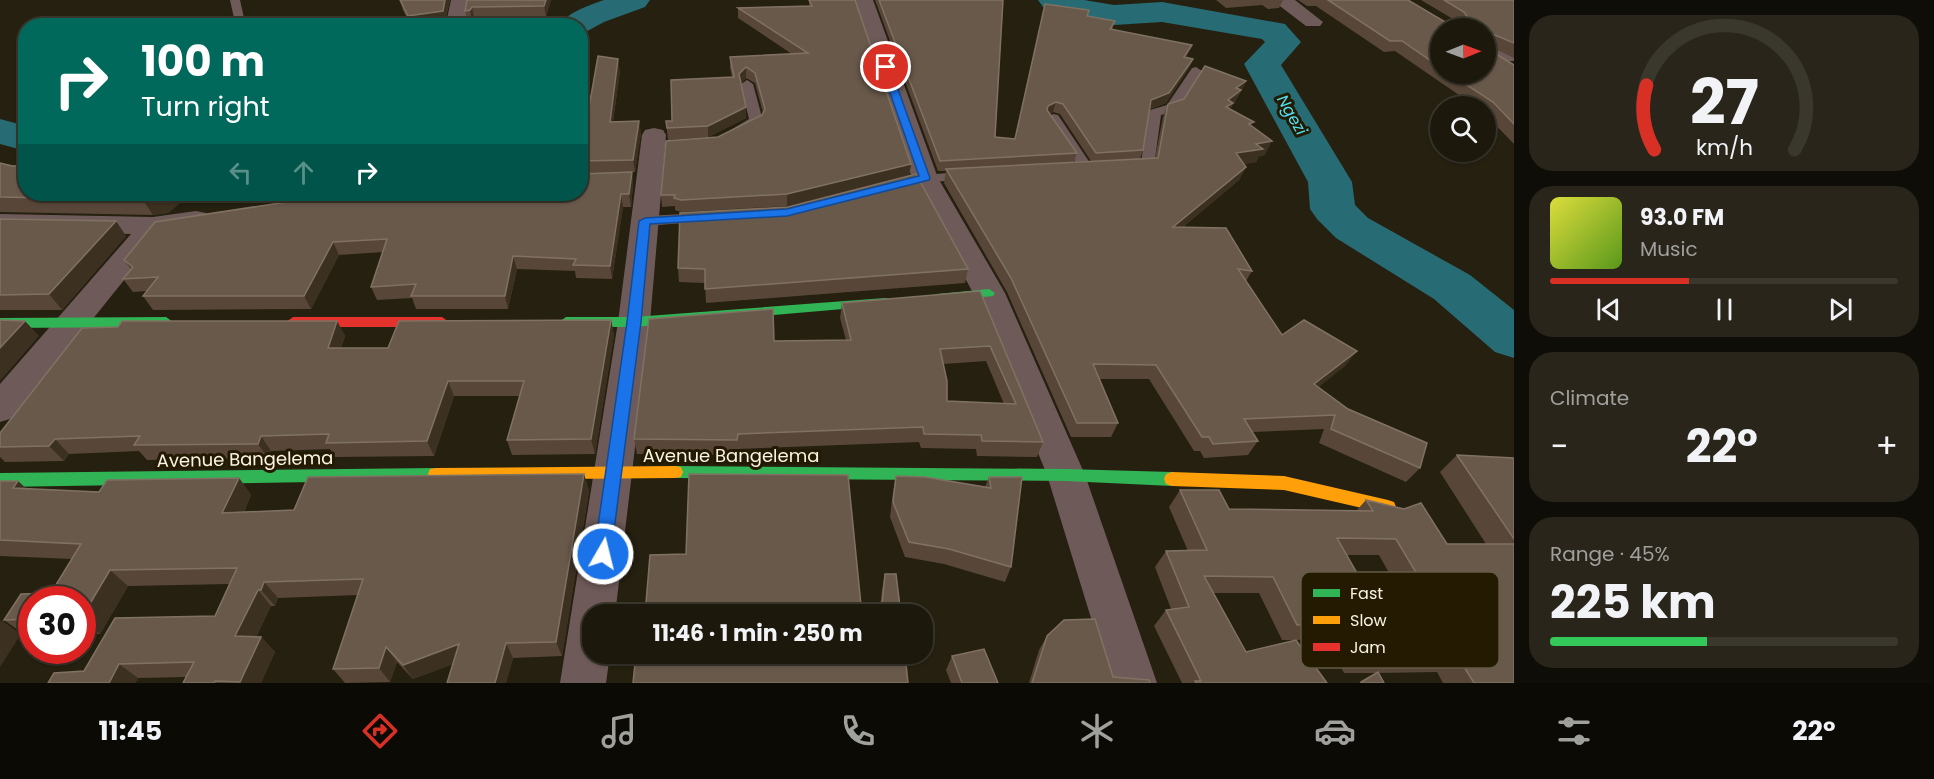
<!DOCTYPE html>
<meta charset="utf-8">
<style>
body{margin:0;font-family:Poppins,sans-serif;background:#29251a;color:#f1f3f6;height:100vh;display:flex;flex-direction:column;font-size:22px;white-space:nowrap}
*{box-sizing:border-box;margin:0}
p{font-size:20px;color:#a0a09d}
.icon{flex:none;width:33px;height:33px;fill:none;stroke:currentColor;stroke-width:2;stroke-linecap:round;stroke-linejoin:round}
.map{position:relative;flex:1;overflow:hidden}
.drawer{display:flex;flex-direction:column;gap:15px;padding:15px;background:#0f0d07;width:420px}
.drawer>*{flex:none}
.guide{position:absolute;left:18px;top:18px;width:570px;height:183px;border-radius:24px;box-shadow:0 2px 4px #0004,0 0 0 2px #3a372d;background:#00695c;color:#fff;overflow:hidden}
.needle{width:39px;rotate:89deg}
.controls{position:absolute;left:1430px;top:18px;display:grid;gap:12px}
.controls a{display:grid;place-items:center;width:66px;height:66px;border-radius:50%;background:#1c180c;box-shadow:0 2px 4px #0004,0 0 0 2px #3a372d;font-size:30px}
.speed{position:absolute;left:18px;top:586px;display:flex;gap:12px;font-size:30px;font-weight:700;text-align:center}
.speed>*{display:grid;place-content:center;width:78px;height:78px;border-radius:50%;background:#1c180c;box-shadow:0 2px 4px #0004,0 0 0 2px #3a372d;line-height:1}
.speed .limit{border:9px solid #d22;background:#fff;color:#111}
.pin{position:absolute;display:grid;place-items:center;width:51px;height:51px;color:#fff;margin:-26px;border:3px solid #fff;border-radius:50%;box-shadow:0 2px 6px #0007}
.me{position:absolute;width:66px;margin:-33px;rotate:8deg;stroke-linejoin:round;filter:drop-shadow(0 0 4px #0008)}
.turn{display:flex;align-items:center;gap:21px;height:126px;padding:0 24px;font-size:27px}
.turn .icon{width:78px;height:78px;stroke-width:2.5}
.turn b{display:block;font-size:42px;line-height:51px}
.lanes{display:flex;align-items:center;height:57px;padding:0 24px;background:#0003;justify-content:center;gap:30px;direction:ltr}
.lanes .off{opacity:.35}
.big{font-size:45px;font-weight:700;line-height:1.1}
.drawer .card{flex:1;display:flex;flex-direction:column;justify-content:center;gap:9px;min-width:0;padding:0 21px;border-radius:24px;background:#29251a}
.drawer .dial{align-items:center;gap:0}
.dial svg{height:156px;overflow:visible;fill:none;stroke:#3a372d;stroke-width:7;stroke-linecap:round;text-anchor:middle}
.dial text{fill:#f1f3f6;stroke:none}
.song{display:flex;align-items:center;gap:18px}
.cover{width:72px;height:72px;border-radius:9px;background:linear-gradient(135deg,hsl(60 70% 55%),hsl(90 70% 35%))}
.played{height:6px;border-radius:3px;background:linear-gradient(90deg,#d93025 40%,#3a372d 40%)}
.keys{display:flex;justify-content:space-around;direction:ltr}
.heat{display:flex;justify-content:space-between;align-items:center;font-size:33px;direction:ltr}
.charge{height:9px;border-radius:4px;background:linear-gradient(90deg,#34c759 45%,#3a372d 0)}
.trip{position:absolute;left:582px;top:604px;width:351px;height:60px;border-radius:24px;background:#1c180c;box-shadow:0 2px 4px #0004,0 0 0 2px #3a372d;font-weight:700;line-height:60px;text-align:center}
.tabs{display:flex;height:96px;justify-content:space-around;align-items:center;background:#0b0a05;color:#a0a09d}
.tabs .icon{width:42px;height:42px}
.tabs .active{color:#d93025}
.tabs b{font-size:27px;color:#f1f3f6}
main{display:flex;flex:1;min-height:0}
.map>svg:first-child{display:block}
</style>
<main>
<div class="map">
<svg width="1514" height="683" viewBox="0 0 1514 683">
<rect width="100%" height="100%" fill="#252010"/>
<g fill="none" stroke-linecap="round" stroke-linejoin="round">
<g fill="#276c74" fill-rule="evenodd">
<path d="M604 0H650L645 7 604 22 580 35V26H559C569 11 588 6 604 0Z"/>
<path d="M1038 0H1084L1114 5 1162 2 1285 24 1301 42 1281 65 1352 182 1355 205 1368 218 1470 275 1514 310V358L1495 352 1434 299 1336 238 1317 219 1310 209 1308 182 1244 64 1265 42 1262 39 1162 22 1114 25 1085 21 1043 7Z"/>
<path d="M0 119 26 126V151L0 144Z"/>
</g>
<g fill="#6e5b59" fill-rule="evenodd">
<path d="M230 0H240L244 18 243 20H235L234 18Z"/>
<path d="M1196 67 1202 71 1177 111 1161 115 1154 166 1147 170H1127L1125 167 1127 164 1141 162 1149 113 1150 110 1167 105 1192 68Z"/>
<path d="M747 80 753 84 763 121 738 134 731 130 749 119 741 84Z"/>
<path d="M1053 114 1058 115 1094 169 1092 172H1082L1046 118Z"/>
<path d="M970 171 975 172 977 175 975 178 914 184 907 180 914 176Z"/>
<path d="M705 213 713 218 710 221 645 226 637 221 645 216Z"/>
</g>
<g fill="#6e5b59" fill-rule="evenodd">
<path d="M451 0H471L464 23H450L447 19Z"/>
<path d="M853 0H873L938 178 1005 293 1085 475 1157 683H1111L1047 475 973 293 912 178Z"/>
<path d="M1272 0H1295L1323 22 1320 26H1306Z"/>
<path d="M1514 49V61L1494 62 1485 59 1486 51Z"/>
<path d="M654 128 663 130 666 135 650 322 615 615H592V654H610L606 683H560L618 322 642 135 645 130Z"/>
<path d="M196 211 206 213 210 219 206 225 162 233 13 418 0 422V384L131 234 0 232V214L153 217Z"/>
</g>
<g fill="#30b455" fill-rule="evenodd">
<path d="M989 289 995 293 993 296 937 302 931 298 937 294Z"/>
<path d="M885 298 890 299 891 302 890 305 634 327H566L559 322 566 317H634Z"/>
<path d="M166 317 173 322 166 327 0 328V318Z"/>
<path d="M675 466 1066 469 1172 472 1178 474 1180 479 1178 484 1172 486 1066 481 675 478 669 477 667 472 669 467Z"/>
<path d="M436 468 442 469 444 474 442 479 436 480 0 487V473Z"/>
</g>
<g fill="#ff9f0a" fill-rule="evenodd">
<path d="M675 466 681 467 683 472 681 477 675 478 436 480 430 479 428 474 430 469 436 468Z"/>
<path d="M1172 472 1284 476 1388 500 1394 502 1396 507 1394 512 1388 514 1284 490 1172 486 1166 484 1164 479 1166 474Z"/>
</g>
<path fill="#e5322d" fill-rule="evenodd" d="M293 317H442L449 322 442 327H293L286 322Z"/>
</g>
<g fill="#584739" fill-rule="evenodd">
<path d="M400 0H450L445 21 417 26H411L403 10Z"/>
<path d="M467 0H551L546 16 474 17 472 21H467L465 11Z"/>
<path d="M809 0 911 164 909 176 787 206 681 212 675 210V206L662 207 661 195 718 137 762 115 763 113 755 83 746 78 741 83 746 118 708 137 668 140 666 121H672L732 77 730 68V57L792 54 738 18V8L809 6Z"/>
<path d="M875 0H1003L995 137 1015 139 1087 16 1115 21 1112 30 1188 54 1186 57 1193 59 1189 68 1166 103 1150 109 1143 150 1140 159 1155 158 1163 117 1168 104 1246 81 1240 93 1230 109 1252 126 1265 155 1259 156 1256 162 1244 164 1246 167 1239 180 1183 227 1252 271 1246 281 1282 335 1346 365 1318 387 1420 468 1406 482 1319 443 1324 429 1253 432 1258 441 1248 455 1204 458 1200 451H1194L1149 379H1099L1118 423 1111 437H1071L1007 292 944 183 946 171H938ZM1053 112 1060 114 1091 161 1074 162 1077 153 1050 114Z"/>
<path d="M1216 0H1283L1279 8 1268 9 1262 5 1226 8Z"/>
<path d="M1298 0H1408L1445 22 1453 19 1421 0H1514V58L1491 47V51L1514 65V144L1485 114V106H1475L1395 51 1384 52 1316 6H1307ZM1440 28 1485 74H1440Z"/>
<path d="M620 71 613 122 641 133 635 172H632L633 184 631 207H623L612 279 576 278 575 271 517 269 508 309H416L412 298 377 300 371 287 383 252 339 255 311 309 153 310 143 296 147 291 133 292 123 279 131 270 124 260 580 194V113H588Z"/>
<path d="M0 163 189 195 168 213 153 215 0 212Z"/>
<path d="M0 219 126 236 62 310H0Z"/>
<path d="M678 268 968 269 965 283 706 303 705 283 679 282Z"/>
<path d="M980 291 1043 442 1037 457 977 456 976 449 921 448 919 442 738 449V455L637 454 634 439 774 341 846 340 840 318 842 303ZM986 361 1004 404 947 401 943 364Z"/>
<path d="M611 320 614 335 595 454 512 455 507 440 519 396H454L434 456 334 457 330 449 271 451 268 458 147 460 139 451 69 454 64 461 5 462 0 457V433L118 327 337 321 345 336 341 348H388Z"/>
<path d="M1457 455 1514 458V683H1443L1437 672 1378 673 1384 683H1359L1376 673H1344L1327 639 1296 640 1327 683H1182L1154 626 1166 610 1171 609 1155 567 1166 551H1188L1169 507 1180 490 1229 509 1356 511 1366 500 1447 544H1486L1440 472ZM1347 555H1379L1397 587H1365ZM1213 593H1259L1282 640H1295L1246 652Z"/>
<path d="M584 474 589 491 562 656 513 658 506 683H447L453 664 413 679 397 662 390 682 345 683 333 669 358 595 278 598 275 606H271L256 637H261L275 652 261 683H183L186 677 138 678 135 683H48L54 673 84 671 115 618 215 616 229 584 128 586 100 634H82V600H32V635H25L4 620 21 594 51 593 72 559 0 556V481H18L26 489 99 492 107 480 239 478 251 495 244 512 294 510 308 477Z"/>
<path d="M896 476 985 487 989 477 1011 567 1005 582 944 564 905 557 890 517 893 492Z"/>
<path d="M885 574 901 615H879L882 590Z"/>
<path d="M1047 636 1113 677 1150 683H1029L1039 650Z"/>
<path d="M952 656 998 683H951L946 670Z"/>
</g>
<g fill="#3c3021">
<path d="M445 0H450L445 21 417 26H411L408 16Z"/>
<path d="M546 0H551L546 16 544 6Z"/>
<path d="M472 7 474 17 472 21 470 10Z"/>
<path d="M1192 45 1188 54 1180 66 1184 57Z"/>
<path d="M618 59 620 71 611 134 610 122Z"/>
<path d="M1193 59 1189 68 1166 103 1148 109 1151 100Z"/>
<path d="M746 67V78L739 84V74Z"/>
<path d="M1246 81 1240 93 1238 95 1235 103 1232 105 1227 116 1220 120 1228 100 1236 88Z"/>
<path d="M1056 102 1053 112 1045 116 1048 106Z"/>
<path d="M746 107V118L708 137V126Z"/>
<path d="M639 121 641 133 635 172 633 160Z"/>
<path d="M1272 141 1265 155 1259 156 1256 162 1230 167 1236 153 1256 144Z"/>
<path d="M911 164 909 176 787 206V194Z"/>
<path d="M1246 167 1239 180 1166 241 1173 227Z"/>
<path d="M632 172 633 184 631 207 629 194Z"/>
<path d="M163 194H188L189 195 168 213 153 215 143 200Z"/>
<path d="M621 194 623 207 612 279 610 266Z"/>
<path d="M116 221 126 236 62 310 49 294Z"/>
<path d="M333 242 339 255 311 309 304 296Z"/>
<path d="M513 256 517 269 508 309 505 296Z"/>
<path d="M611 320 614 335 595 454 591 439Z"/>
<path d="M25 321 39 336 0 381V348Z"/>
<path d="M337 321 345 336 336 363 328 348Z"/>
<path d="M1357 351 1346 365 1304 399 1314 384Z"/>
<path d="M448 381 454 396 434 456 427 441Z"/>
<path d="M261 436 271 451 268 458 258 444Z"/>
<path d="M55 439 69 454 64 461 49 446Z"/>
<path d="M584 474 589 491 562 656 556 642Z"/>
<path d="M239 478 251 495 236 529 222 513Z"/>
<path d="M18 481 36 498 13 488Z"/>
<path d="M110 570 128 586 100 634 82 619V617Z"/>
<path d="M264 582 278 598 275 606 261 590Z"/>
<path d="M258 590 271 606 250 651 235 636Z"/>
<path d="M1 620 21 634 0 667V622Z"/>
<path d="M261 637 275 652 261 683H241L240 682Z"/>
<path d="M506 643 513 658 506 683H495Z"/>
<path d="M459 644 467 659 413 679 403 665Z"/>
<path d="M386 647 397 662 390 682 379 668Z"/>
<path d="M119 664 138 678 135 683H109Z"/>
</g>
<g fill="#69594b" stroke="#807263" stroke-width="1.5" fill-rule="evenodd">
<path d="M400 0H445L443 11 408 16Z"/>
<path d="M467 0H546L544 6 472 7 470 10 465 11Z"/>
<path d="M809 0H855L911 164 787 194 681 200 674 198 675 195H661L666 141 718 137 762 115 765 109 755 73 746 67 739 74 746 107 708 126 667 128 666 121H672L671 80 734 77 730 57 808 53 738 8 812 6Z"/>
<path d="M879 0H1003L995 137 1015 139 1045 4 1089 10 1087 16 1115 21 1110 29 1192 45 1184 57 1193 59 1169 93 1151 100 1143 150 1096 153 1063 104 1056 102 1048 106 1047 110 1077 153 940 161Z"/>
<path d="M1328 0H1408L1445 22 1449 20 1468 18 1464 12 1444 0H1514V43L1490 33 1491 51 1514 65V124L1493 102 1450 74H1485V28H1440V67L1402 41H1390Z"/>
<path d="M598 56 618 59 610 122 639 121 633 160 580 161V113H588Z"/>
<path d="M1205 66 1246 81 1236 88 1241 90 1228 100 1233 103 1226 107 1254 122 1249 124 1272 141 1256 144 1263 149 1236 153 1246 167 1173 227 1226 228 1252 271 1238 269 1282 335 1304 320 1357 351 1314 384 1348 409 1427 443 1420 468 1331 429 1335 415 1244 419 1258 441 1213 444 1209 437H1202L1156 365 1093 364 1118 423H1077L1011 278 946 169 1158 158 1168 104 1184 99Z"/>
<path d="M0 163 12 166H26V194H163L158 197 143 200 0 197Z"/>
<path d="M632 172 629 194H621L610 266 573 265 576 259 513 256 505 296H411L416 284 371 287 387 239 333 242 304 296H143L158 277 123 279 133 267 124 260 155 222 339 194H580V174Z"/>
<path d="M916 174 968 269 705 289V269L678 268 680 213 788 207Z"/>
<path d="M0 219 116 221 49 294 0 295Z"/>
<path d="M980 291 1043 442 982 441 981 435 924 434 923 427 738 434 737 440 634 439 649 319 773 309 774 341 851 340 842 303ZM990 346 1016 404 947 401V381L940 349Z"/>
<path d="M0 320 25 321 0 348Z"/>
<path d="M611 320 591 439 507 440 524 381H448L427 441 326 443 329 434 261 436 258 444 134 445 140 436 55 439 49 446 0 447V433L82 328 118 327 122 321H337L328 348H388L399 321Z"/>
<path d="M1457 455 1514 458V539Z"/>
<path d="M584 474 556 642 506 643 495 683H447L459 644 403 665 386 647 379 668 333 669 363 579 264 582 261 590H258L235 636 261 637 240 682 215 681 214 683H183L194 662 119 664 109 683H48L54 673 84 671 115 618 215 616 237 568 110 570 82 617V600H32V619L4 620 21 594 51 593 81 544 0 540V481H18L13 488 99 492 107 480 239 478 222 513 294 510 308 477Z"/>
<path d="M689 474 848 475 862 615H645L650 555 686 554Z"/>
<path d="M896 476 925 477 991 488 989 477H1022L1011 567 949 549 909 542 893 502Z"/>
<path d="M1180 490H1219L1229 509 1373 511 1366 500 1404 509 1421 503 1447 544H1514V683H1474L1458 657 1362 658 1344 624 1297 625 1273 577 1204 576 1246 652 1296 640 1327 683H1196L1195 681H1201L1166 610 1189 607 1166 551 1207 550ZM1337 538 1396 539 1424 586 1365 587Z"/>
<path d="M885 574H896L901 615H881Z"/>
<path d="M1095 619 1113 677 1149 680 1150 683H1032L1047 636 1064 620Z"/>
<path d="M984 649 998 683H962L952 656Z"/>
<path d="M636 654H905L908 683H633Z"/>
<path d="M1378 672 1384 683H1361V682Z"/>
</g>
<path fill="#1a73e8" stroke="#114b97" stroke-width="1.5" d="M886 64 890 67 930 178 929 180 787 216 650 224 641 322 611 554 609 559 603 561 596 559 594 554 627 322 639 221 645 218 787 209 919 176 881 67Z"/>
<g text-anchor="middle" dominant-baseline="central" stroke-width="6" stroke-linejoin="round" paint-order="stroke">
<g font-size="16" font-style="italic" fill="#50e0f5" stroke="#231a01">
<text transform="translate(1292 115) rotate(60)">Ngezi</text>
</g>
<g font-size="18" fill="#f9f3e3" stroke="#231a01">
<text x="731" y="455">Avenue Bangelema</text>
<text transform="translate(245 459) rotate(-1)">Avenue Bangelema</text>
</g>
</g>
<rect x="1301" y="572" width="198" height="96" rx="9" fill="#231a01" stroke="#635b45" stroke-width="1.5"/>
<rect x="1313" y="589" width="27" height="8" fill="#30b455"/>
<rect x="1313" y="616" width="27" height="8" fill="#ff9f0a"/>
<rect x="1313" y="643" width="27" height="8" fill="#e5322d"/>
<g font-size="16" fill="#f9f3e3">
<text x="1350" y="599">Fast</text>
<text x="1350" y="626">Slow</text>
<text x="1350" y="653">Jam</text>
</g>
</svg>
<div class="controls">
<a><svg class="needle" viewBox="-14 -14 28 28"><path d="M0-13l5 13h-10z" fill="#e53935"/><path d="M0 13l5-13h-10z" fill="#a0a09d"/></svg></a>
<a><svg class="icon" aria-label="search" viewBox="0 0 24 24"><circle cx="10" cy="10" r="6"/><path d="M15 15l6 6"/></svg></a>
</div>
<div class="speed"><div class="limit">30</div></div>
<div class="pin" style="left:886px;top:67px;background:#d93025"><svg class="icon" aria-label="arrive" viewBox="0 0 24 24"><path d="M6 21V4h12l-3 4 3 4H6"/></svg></div>
<svg class="me" style="left:603px;top:554px" viewBox="-20 -20 40 40"><circle r="17" fill="#1a73e8" stroke="#fff" stroke-width="3"/><path d="M0-11L8 9 0 5-8 9z" fill="#fff"/></svg>
<div class="trip">11:46 · 1 min · 250 m</div>
<div class="guide">
<div class="turn"><svg class="icon" aria-label="right" viewBox="0 0 24 24"><path d="M7 20v-9h11M14 6l5 5-5 5"/></svg><div><b>100 m</b>Turn right</div></div>
<div class="lanes"><svg class="icon off" aria-label="left" viewBox="0 0 24 24"><path d="M17 20v-9H6M10 6l-5 5 5 5"/></svg><svg class="icon off" aria-label="ahead" viewBox="0 0 24 24"><path d="M12 20V5M6 11l6-6 6 6"/></svg><svg class="icon" aria-label="right" viewBox="0 0 24 24"><path d="M7 20v-9h11M14 6l5 5-5 5"/></svg></div>
</div>
</div>
<section class="drawer">
<div class="card dial"><svg viewBox="0 0 100 80">
<path d="M14 69A42 42 0 1 1 86 69"/>
<path d="M14 69A42 42 0 0 1 10 36" stroke="#d93025"/>
<text x="50" y="56" font-size="32" font-weight="700">27</text>
<text x="50" y="72" font-size="11">km/h</text>
</svg></div>
<div class="card">
<div class="song"><i class="cover"></i><div><b>93.0 FM</b><p>Music</p></div></div>
<div class="played"></div>
<div class="keys"><svg class="icon" aria-label="previous" viewBox="0 0 24 24"><path d="M18 5L8 12l10 7zM5 5v14"/></svg><svg class="icon" aria-label="pause" viewBox="0 0 24 24"><path d="M8 5v14M16 5v14"/></svg><svg class="icon" aria-label="next" viewBox="0 0 24 24"><path d="M6 5l10 7-10 7zM19 5v14"/></svg></div>
</div>
<div class="card"><p>Climate</p>
<div class="heat"><a>−</a><b class="big">22°</b><a>+</a></div>
</div>
<div class="card"><p>Range · 45%</p><b class="big">225 km</b><div class="charge"></div></div>
</section>
</main>
<nav class="tabs">
<b>11:45</b>
<svg class="icon active" aria-label="directions" viewBox="0 0 24 24"><path d="M12 3l9 9-9 9-9-9zM9 14v-3h6M13 9l2 2-2 2"/></svg>
<svg class="icon" aria-label="music" viewBox="0 0 24 24"><path d="M9 18V5l10-2v13"/><circle cx="6" cy="18" r="3"/><circle cx="16" cy="16" r="3"/></svg>
<svg class="icon" aria-label="phone" viewBox="0 0 24 24"><path d="M5 4h4l2 5-3 2q2 4 5 5l2-3 5 2v4C11 20 4 13 5 4z"/></svg>
<svg class="icon" aria-label="climate" viewBox="0 0 24 24"><path d="M12 3v18M4 7l16 10M4 17L20 7"/></svg>
<svg class="icon" aria-label="car" viewBox="0 0 24 24"><path d="M5 17H2v-5l4-1 3-4h7l3 4 3 1v5h-3M9 17h6M6 11h13"/><circle cx="7" cy="17" r="2"/><circle cx="17" cy="17" r="2"/></svg>
<svg class="icon" aria-label="filters" viewBox="0 0 24 24"><path d="M4 7h16M4 17h16"/><circle cx="9" cy="7" r="2"/><circle cx="15" cy="17" r="2"/></svg>
<b>22°</b>
</nav>
